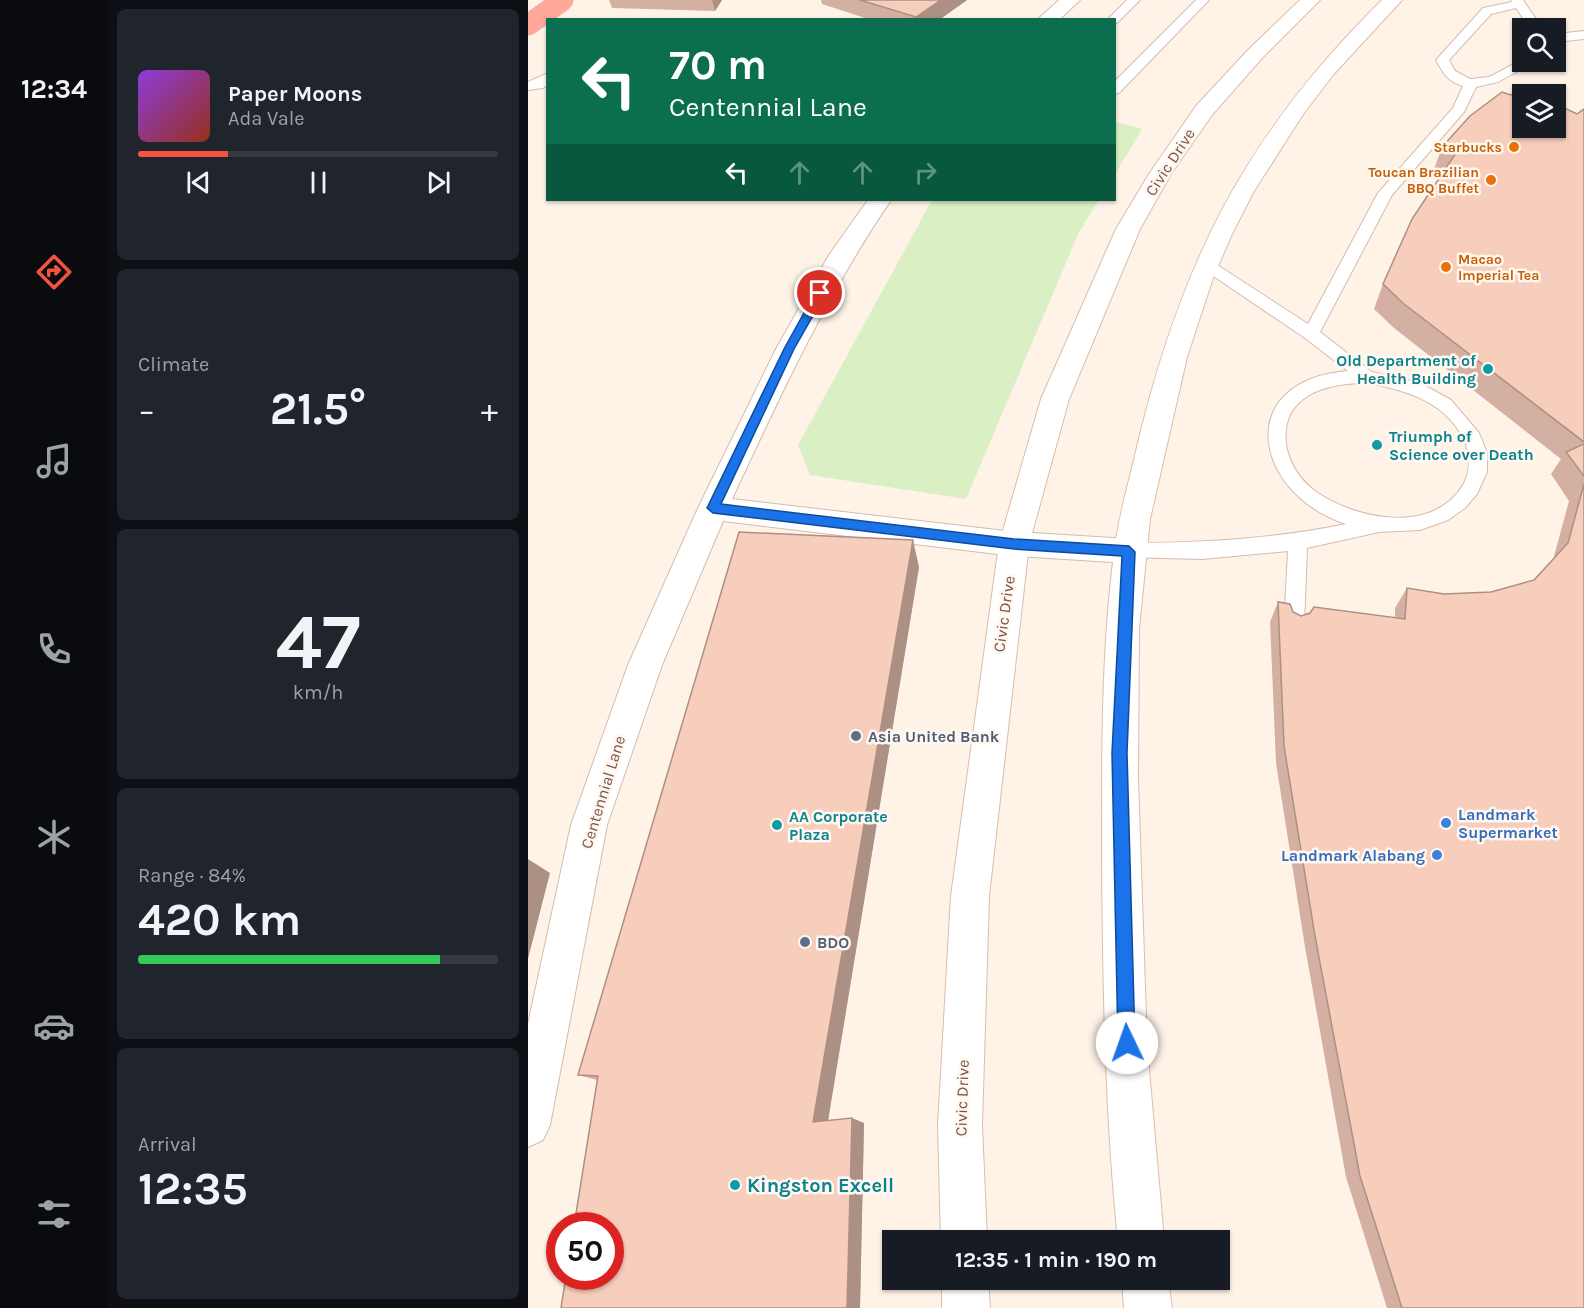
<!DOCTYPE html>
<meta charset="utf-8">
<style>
body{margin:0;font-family:Karla,sans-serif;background:#20242c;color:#f1f3f6;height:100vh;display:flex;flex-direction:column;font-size:22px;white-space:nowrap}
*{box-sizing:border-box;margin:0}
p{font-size:20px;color:#9ea1a6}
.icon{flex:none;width:33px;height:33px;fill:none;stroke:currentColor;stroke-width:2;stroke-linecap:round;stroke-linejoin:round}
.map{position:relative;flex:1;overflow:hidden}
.panel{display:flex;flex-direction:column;gap:9px;padding:9px;background:#0d0f14;width:420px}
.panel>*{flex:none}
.guide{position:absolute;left:18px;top:18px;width:570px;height:183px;border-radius:0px;box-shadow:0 2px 4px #0004;background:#0b6e4f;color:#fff;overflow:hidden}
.fabs{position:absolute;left:984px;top:18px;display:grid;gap:12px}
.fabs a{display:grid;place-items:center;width:54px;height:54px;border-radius:0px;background:#171b24;box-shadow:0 2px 4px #0004;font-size:30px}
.speed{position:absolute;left:18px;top:1212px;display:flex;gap:12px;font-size:30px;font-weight:700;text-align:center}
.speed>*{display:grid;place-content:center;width:78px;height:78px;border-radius:50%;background:#171b24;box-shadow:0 2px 4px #0004;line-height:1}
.speed .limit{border:9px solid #d22;background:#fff;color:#111}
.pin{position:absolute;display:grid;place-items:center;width:51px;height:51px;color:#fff;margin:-26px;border:3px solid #fff;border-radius:50%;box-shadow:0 2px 6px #0007}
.me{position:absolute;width:66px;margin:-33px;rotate:357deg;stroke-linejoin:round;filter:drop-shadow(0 0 4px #0008)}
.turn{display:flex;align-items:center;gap:21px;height:126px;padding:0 24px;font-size:27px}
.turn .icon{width:78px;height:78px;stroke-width:2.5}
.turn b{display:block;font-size:42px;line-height:51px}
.lanes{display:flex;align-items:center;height:57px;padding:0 24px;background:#0003;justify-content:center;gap:30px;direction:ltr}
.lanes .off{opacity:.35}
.big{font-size:45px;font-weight:700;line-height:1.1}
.panel .widget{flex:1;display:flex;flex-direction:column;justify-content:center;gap:9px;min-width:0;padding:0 21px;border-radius:9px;background:#20242c}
.panel .dial{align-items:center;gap:0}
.dial b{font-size:78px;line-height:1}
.song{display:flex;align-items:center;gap:18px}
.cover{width:72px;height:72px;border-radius:9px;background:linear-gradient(135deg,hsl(270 70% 55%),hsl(10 70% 35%))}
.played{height:6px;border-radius:3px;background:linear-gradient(90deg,#f55340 25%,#363941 25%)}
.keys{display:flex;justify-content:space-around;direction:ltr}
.heat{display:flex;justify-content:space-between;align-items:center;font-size:33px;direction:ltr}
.charge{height:9px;border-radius:4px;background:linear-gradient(90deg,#34c759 84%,#363941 0)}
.trip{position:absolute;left:354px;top:1230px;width:348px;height:60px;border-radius:0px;background:#171b24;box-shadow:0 2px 4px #0004;font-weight:700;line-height:60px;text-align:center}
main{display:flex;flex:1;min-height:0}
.tab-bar{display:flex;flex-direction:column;width:108px;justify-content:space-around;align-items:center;background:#090b0e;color:#9ea1a6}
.tab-bar .icon{width:42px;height:42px}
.tab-bar .selected{color:#f55340}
.tab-bar b{font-size:27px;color:#f1f3f6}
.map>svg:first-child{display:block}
</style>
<main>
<nav class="tab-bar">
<b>12:34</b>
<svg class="icon selected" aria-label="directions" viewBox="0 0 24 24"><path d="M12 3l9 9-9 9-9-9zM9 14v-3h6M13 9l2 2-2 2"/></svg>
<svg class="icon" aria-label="music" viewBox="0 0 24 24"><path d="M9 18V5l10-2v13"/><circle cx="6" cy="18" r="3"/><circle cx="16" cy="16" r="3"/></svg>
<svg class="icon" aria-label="phone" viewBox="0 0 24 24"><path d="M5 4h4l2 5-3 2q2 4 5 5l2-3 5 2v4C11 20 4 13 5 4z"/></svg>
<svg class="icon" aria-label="climate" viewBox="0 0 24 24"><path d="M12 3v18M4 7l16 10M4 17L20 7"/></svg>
<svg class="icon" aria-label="car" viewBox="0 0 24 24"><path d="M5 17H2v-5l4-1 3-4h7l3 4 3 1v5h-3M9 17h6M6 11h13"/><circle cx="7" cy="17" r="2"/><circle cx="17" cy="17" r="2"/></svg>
<svg class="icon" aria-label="filters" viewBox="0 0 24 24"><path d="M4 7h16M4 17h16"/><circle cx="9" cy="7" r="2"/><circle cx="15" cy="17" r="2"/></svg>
</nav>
<section class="panel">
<div class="widget">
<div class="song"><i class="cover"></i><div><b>Paper Moons</b><p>Ada Vale</p></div></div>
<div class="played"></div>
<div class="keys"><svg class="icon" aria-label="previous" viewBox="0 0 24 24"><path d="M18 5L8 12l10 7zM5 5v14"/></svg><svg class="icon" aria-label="pause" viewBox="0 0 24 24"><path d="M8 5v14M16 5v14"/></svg><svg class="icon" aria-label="next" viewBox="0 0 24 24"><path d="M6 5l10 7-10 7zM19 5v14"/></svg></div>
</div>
<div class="widget"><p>Climate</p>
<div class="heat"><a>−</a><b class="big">21.5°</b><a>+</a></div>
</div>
<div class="widget dial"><b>47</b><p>km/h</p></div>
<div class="widget"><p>Range · 84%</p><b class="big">420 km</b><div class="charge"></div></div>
<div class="widget"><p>Arrival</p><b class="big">12:35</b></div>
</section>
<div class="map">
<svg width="1056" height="1308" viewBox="0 0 1056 1308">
<rect width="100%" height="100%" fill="#fff3e8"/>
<g fill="#daefc4">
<path d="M587 122 614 129 587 174 586 122Z"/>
<path d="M404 200H571L551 232 438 499 282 475 270 445Z"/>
</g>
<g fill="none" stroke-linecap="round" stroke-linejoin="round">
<g stroke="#d5bbae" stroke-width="2">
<g id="service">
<path d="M599 0H612L589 23H586V20H579Z"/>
<path d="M668 0H681L591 93 586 94V82Z"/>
<path d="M983 0H995L1014 28H1002L988 8 963 14 921 60 927 71 942 79 961 77 994 60 1006 62 970 82 948 87 936 112 864 195 792 332 844 372 892 383 923 400 951 433 959 453V472L949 494 937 508 920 520 892 530 851 532 779 548 776 625 773 631 766 634 759 631 756 625 760 551 674 559 594 557 591 551 594 545 601 543C675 543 746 539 818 524 724 493 705 380 820 371L777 338 669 265 671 261H683L780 324 850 193 925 108 935 86C920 82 915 73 908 60L955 8 984 2ZM839 383C879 390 922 403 938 445 942 458 942 473 935 485 904 536 826 519 787 491 766 475 753 449 759 423 768 389 810 383 839 383Z"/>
<path d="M1056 31V39L1028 42V34Z"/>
<path d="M20 73V84L15 88 0 90V82Z"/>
</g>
</g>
<g stroke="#d5bbae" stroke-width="2">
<g id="minor">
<path d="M531 0H552L531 20H509Z"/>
<path d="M340 200H363C299 294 252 396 204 499L486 532 601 539 612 542 616 551 612 560 601 563 486 556 195 521 134 665 79 825 22 1125 15 1140 0 1147V1024L43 825 100 665 170 508 248 349 301 255Z"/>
</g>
</g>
<g stroke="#dbbcad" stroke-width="2">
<g id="secondary">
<path d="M772 0H792L735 57 684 115 643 174 612 229 541 399 501 544 461 896 454 1125 459 1240H413L410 1125 423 896 471 544 513 399 588 229 621 174 668 106 721 49Z"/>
<path d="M854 0H874L805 75 776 113 726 191 704 234 685 278 659 357 622 519 611 629 610 778 619 1046 636 1240H590C577 1114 575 985 574 858 574 756 573 655 586 554 590 519 600 485 608 451 652 264 717 135 854 0Z"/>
<path d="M414 1280H460L462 1308H414Z"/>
<path d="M594 1280H640L644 1308H596Z"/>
</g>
</g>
<use href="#service" fill="#fff" fill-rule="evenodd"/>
<use href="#minor" fill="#fff" fill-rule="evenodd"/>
<use href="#secondary" fill="#fff" fill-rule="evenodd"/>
<g stroke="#dbcfcc" stroke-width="22" stroke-linecap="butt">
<path id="motorway-bridge" d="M0 25 35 0"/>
</g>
<use href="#motorway-bridge" stroke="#ffa798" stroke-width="21"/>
</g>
<g fill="#d4b0a2">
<path d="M81 0H194L187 11 84 8Z"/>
<path d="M293 0H439L411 20H343L294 4Z"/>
<path d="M1056 109V1308H859L818 1177 777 947 748 763 742 622 750 602 773 616 867 617V608L879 588 916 594 963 592 1006 580 1025 560 1041 501 1023 474 1033 459 866 328 846 309 855 284 913 175 905 172 914 147 1049 114Z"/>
<path d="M391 567 300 1120 336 1123 332 1308H33L69 1080 50 1075Z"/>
</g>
<g fill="#ad9084">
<path d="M184 0H194L187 11Z"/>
<path d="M413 0H439L411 20H388V17Z"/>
<path d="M385 540 391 567 299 1127 285 1122Z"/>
<path d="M0 859 22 873 0 959Z"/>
<path d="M324 1118 336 1123 332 1308H319Z"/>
</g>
<g fill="#f7cdbc" stroke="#ad9084" stroke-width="1.5">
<path d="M332 0H413L388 17Z"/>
<path d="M994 88 1008 94H994V128H1028V104L1049 114 1056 109V442L876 304 855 284 884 219 928 153 914 147 942 116 974 92 983 95Z"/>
<path d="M1056 444V476L1038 452Z"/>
<path d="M1056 484V1308H874L832 1176 787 936 756 746 750 602 762 604 765 612 773 616 782 613 786 607 877 619 879 588 916 594 963 592 1006 580 1040 543Z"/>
<path d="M211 532 385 540 285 1122 324 1118 319 1308H33L38 1276H82V1226H46L70 1076 50 1075Z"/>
</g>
<path fill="#1a73e8" stroke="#114b97" stroke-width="1.5" d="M292 290 298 293 266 349 193 504 486 539 601 546 607 552 599 753 607 1043 605 1049 599 1051 593 1049 590 1043 584 753 594 556 486 549 185 513 179 508 256 349 287 293Z"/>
<g fill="#e8710a" stroke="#fff8f0" stroke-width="2">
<circle cx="986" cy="147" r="6"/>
<circle cx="963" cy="180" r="6"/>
<circle cx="918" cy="267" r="6"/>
</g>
<g fill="#0f9aa8" stroke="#fff8f0" stroke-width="2">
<circle cx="960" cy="369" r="6"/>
<circle cx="849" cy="445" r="6"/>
<circle cx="249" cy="825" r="6"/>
<circle cx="207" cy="1185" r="6"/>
</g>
<g fill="#5c6f8a" stroke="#fff8f0" stroke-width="2">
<circle cx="328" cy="736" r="6"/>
<circle cx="277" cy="942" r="6"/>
</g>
<g fill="#3f7fe0" stroke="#fff8f0" stroke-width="2">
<circle cx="918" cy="823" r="6"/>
<circle cx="909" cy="855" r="6"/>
</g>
<g text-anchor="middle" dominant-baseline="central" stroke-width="5" stroke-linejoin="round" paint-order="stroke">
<g font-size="14" font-weight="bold" fill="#c56008" stroke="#fff8f0" text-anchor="end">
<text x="974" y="147">Starbucks</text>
<text x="951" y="172">Toucan Brazilian<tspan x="951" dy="16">BBQ Buffet</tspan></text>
<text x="930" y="259" text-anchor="start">Macao<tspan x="930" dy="16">Imperial Tea</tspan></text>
</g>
<g font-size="16" fill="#7d5448" stroke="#fff8f0">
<text transform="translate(642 162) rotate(-57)">Civic Drive</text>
<text transform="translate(476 614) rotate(-82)">Civic Drive</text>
<text transform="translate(75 792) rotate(-73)">Centennial Lane</text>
<text transform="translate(434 1098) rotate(-88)">Civic Drive</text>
</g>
<g font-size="16" font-weight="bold" fill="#0d838f" stroke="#fff8f0" text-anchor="start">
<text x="948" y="360" text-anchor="end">Old Department of<tspan x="948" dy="18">Health Building</tspan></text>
<text x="861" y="436">Triumph of<tspan x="861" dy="18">Science over Death</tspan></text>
<text x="261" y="816">AA Corporate<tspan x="261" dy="18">Plaza</tspan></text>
</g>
<g font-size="16" font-weight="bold" fill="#4e5e75" stroke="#fff8f0" text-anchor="start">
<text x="340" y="736">Asia United Bank</text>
<text x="289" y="942">BDO</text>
</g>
<g font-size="16" font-weight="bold" fill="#366cbe" stroke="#fff8f0" text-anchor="start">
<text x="930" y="814">Landmark<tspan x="930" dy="18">Supermarket</tspan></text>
<text x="897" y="855" text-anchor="end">Landmark Alabang</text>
</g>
<g font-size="20" font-weight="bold" fill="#0d838f" stroke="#fff8f0" text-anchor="start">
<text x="219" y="1185">Kingston Excell</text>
</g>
</g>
</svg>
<div class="fabs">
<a><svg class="icon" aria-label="search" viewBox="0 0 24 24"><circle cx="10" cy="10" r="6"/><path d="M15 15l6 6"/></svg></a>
<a><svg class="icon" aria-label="layers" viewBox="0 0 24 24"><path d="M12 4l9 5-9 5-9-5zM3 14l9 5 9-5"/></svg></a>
</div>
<div class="speed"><div class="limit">50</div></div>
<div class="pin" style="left:292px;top:293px;background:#d93025"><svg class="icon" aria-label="arrive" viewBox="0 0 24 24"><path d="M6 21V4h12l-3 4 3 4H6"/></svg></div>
<svg class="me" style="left:599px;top:1043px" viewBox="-20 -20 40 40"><circle r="19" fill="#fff"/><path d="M0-13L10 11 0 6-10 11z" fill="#1a73e8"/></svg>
<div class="trip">12:35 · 1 min · 190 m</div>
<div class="guide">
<div class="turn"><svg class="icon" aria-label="left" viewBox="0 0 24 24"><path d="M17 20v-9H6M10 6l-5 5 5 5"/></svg><div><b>70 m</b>Centennial Lane</div></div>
<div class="lanes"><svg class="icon" aria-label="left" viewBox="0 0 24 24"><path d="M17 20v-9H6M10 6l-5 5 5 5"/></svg><svg class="icon off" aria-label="ahead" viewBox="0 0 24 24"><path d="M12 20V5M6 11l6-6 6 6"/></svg><svg class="icon off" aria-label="ahead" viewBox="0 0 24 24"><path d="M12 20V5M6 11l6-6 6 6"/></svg><svg class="icon off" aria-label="right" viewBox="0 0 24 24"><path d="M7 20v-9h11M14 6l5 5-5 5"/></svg></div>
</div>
</div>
</main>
